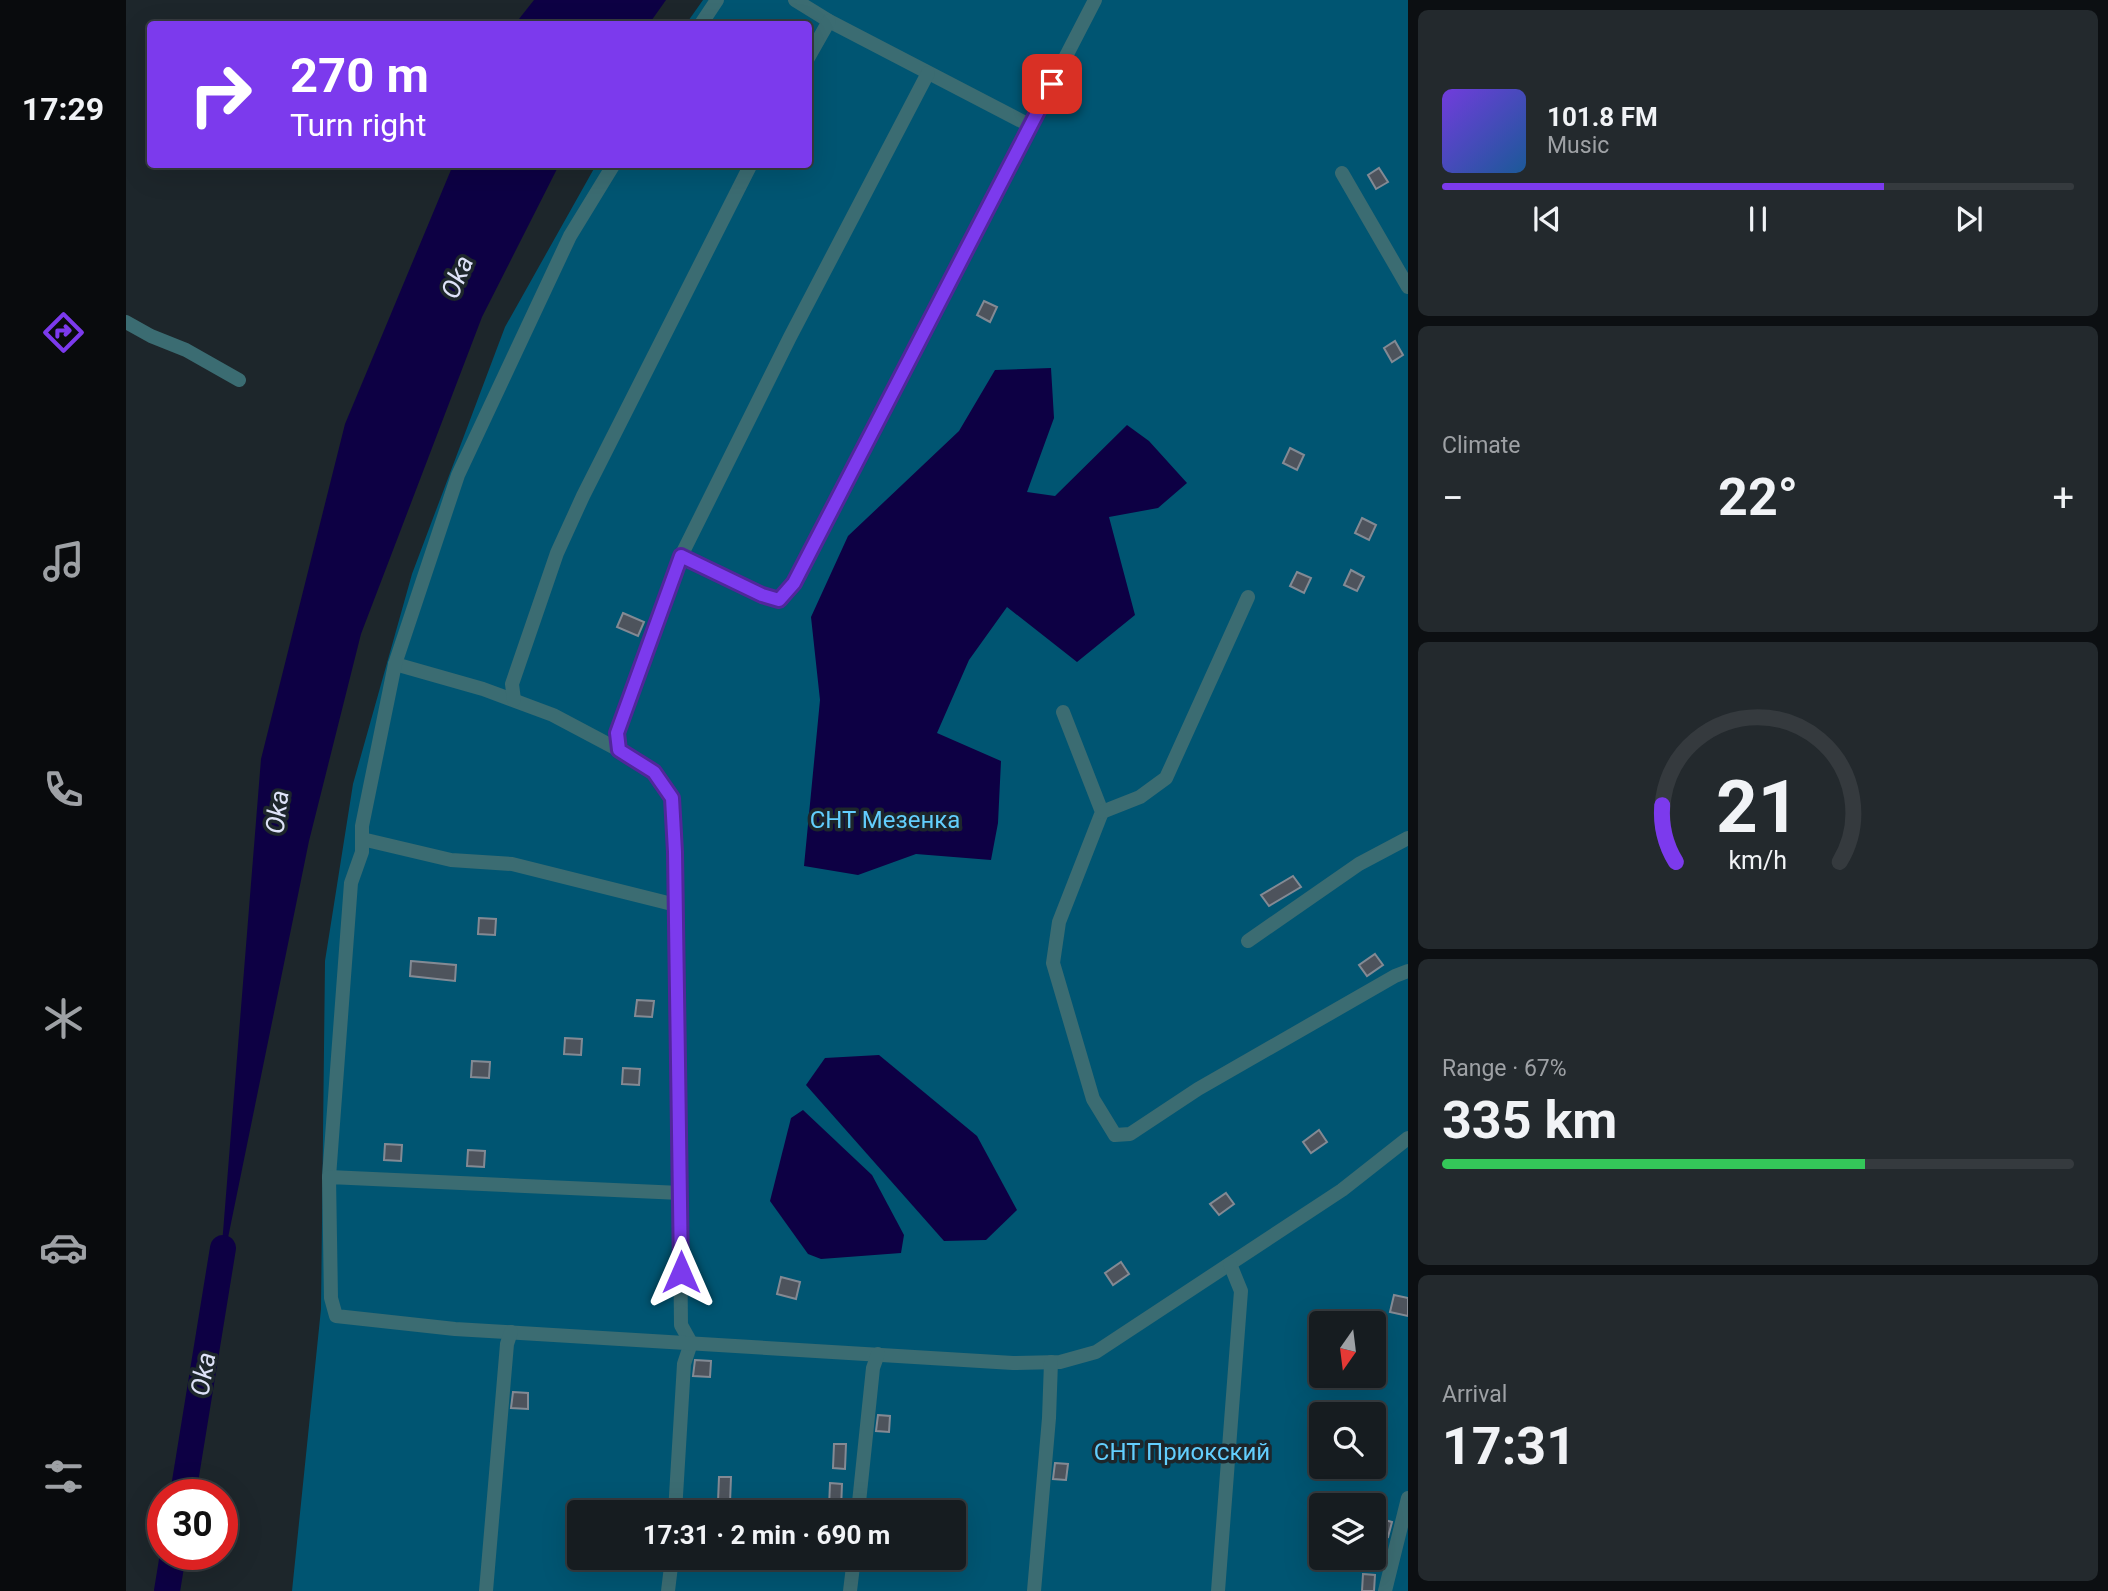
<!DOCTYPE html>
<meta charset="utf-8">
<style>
body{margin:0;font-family:Roboto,sans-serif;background:#23292d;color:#f1f3f6;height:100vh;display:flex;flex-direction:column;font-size:26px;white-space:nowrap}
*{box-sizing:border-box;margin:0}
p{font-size:23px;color:#9ea1a5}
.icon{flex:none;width:38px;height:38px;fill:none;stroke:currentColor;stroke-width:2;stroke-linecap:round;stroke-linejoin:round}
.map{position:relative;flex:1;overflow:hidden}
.panel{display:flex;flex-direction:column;gap:10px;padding:10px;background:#0c0f12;width:700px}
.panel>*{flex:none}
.top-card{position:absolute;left:21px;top:21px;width:665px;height:147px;border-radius:7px;box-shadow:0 7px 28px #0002,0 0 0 2px #353a3e;background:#7c3aed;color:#fff;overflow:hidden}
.needle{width:46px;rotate:194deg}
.buttons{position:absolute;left:1183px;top:1311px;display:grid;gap:14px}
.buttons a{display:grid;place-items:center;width:77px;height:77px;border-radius:7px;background:#161c20;box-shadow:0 7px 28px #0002,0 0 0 2px #353a3e;font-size:35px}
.speed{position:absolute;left:21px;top:1479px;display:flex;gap:14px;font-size:35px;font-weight:700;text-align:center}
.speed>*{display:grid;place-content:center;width:91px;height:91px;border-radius:50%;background:#161c20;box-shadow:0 7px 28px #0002,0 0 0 2px #353a3e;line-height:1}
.speed .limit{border:10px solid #d22;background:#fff;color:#111}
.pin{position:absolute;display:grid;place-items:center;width:60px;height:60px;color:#fff;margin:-30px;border-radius:14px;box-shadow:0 4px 10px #0006}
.me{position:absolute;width:77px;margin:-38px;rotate:0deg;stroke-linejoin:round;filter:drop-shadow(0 0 5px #0008)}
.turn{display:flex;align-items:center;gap:24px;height:147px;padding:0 28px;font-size:32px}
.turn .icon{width:91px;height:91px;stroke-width:2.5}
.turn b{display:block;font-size:49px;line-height:60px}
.big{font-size:52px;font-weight:700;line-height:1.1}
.panel .card{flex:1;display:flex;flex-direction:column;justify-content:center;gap:10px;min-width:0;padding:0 24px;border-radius:10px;background:#23292d}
.panel .dial{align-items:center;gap:0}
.dial svg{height:182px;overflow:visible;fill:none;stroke:#353a3e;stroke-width:7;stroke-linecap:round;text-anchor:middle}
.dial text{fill:#f1f3f6;stroke:none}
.song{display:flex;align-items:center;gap:21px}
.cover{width:84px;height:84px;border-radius:10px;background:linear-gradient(135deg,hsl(260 70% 55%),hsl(210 70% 35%))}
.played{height:7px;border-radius:4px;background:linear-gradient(90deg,#7c3aed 70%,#353a3e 70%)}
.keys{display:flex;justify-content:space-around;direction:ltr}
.heat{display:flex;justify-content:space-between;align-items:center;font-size:38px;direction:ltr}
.charge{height:10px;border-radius:5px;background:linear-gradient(90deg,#34c759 67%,#353a3e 0)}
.trip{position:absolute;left:441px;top:1500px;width:399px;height:70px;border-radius:7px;background:#161c20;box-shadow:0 7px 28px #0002,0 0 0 2px #353a3e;font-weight:700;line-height:70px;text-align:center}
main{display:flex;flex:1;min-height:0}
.dock{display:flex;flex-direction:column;width:126px;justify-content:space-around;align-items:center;background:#090b0d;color:#9ea1a5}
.dock .icon{width:49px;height:49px}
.dock .active{color:#7c3aed}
.dock b{font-size:32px;color:#f1f3f6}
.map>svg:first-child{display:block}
</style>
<main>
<nav class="dock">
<b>17:29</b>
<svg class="icon active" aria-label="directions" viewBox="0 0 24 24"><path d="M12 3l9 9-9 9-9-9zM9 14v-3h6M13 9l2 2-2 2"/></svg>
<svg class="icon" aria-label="music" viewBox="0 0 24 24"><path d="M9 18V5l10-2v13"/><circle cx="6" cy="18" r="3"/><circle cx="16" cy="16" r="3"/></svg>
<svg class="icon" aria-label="phone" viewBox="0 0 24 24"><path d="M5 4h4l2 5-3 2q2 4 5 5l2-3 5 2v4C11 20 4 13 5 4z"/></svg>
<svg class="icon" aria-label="climate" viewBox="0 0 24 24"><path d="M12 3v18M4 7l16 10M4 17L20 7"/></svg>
<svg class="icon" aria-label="car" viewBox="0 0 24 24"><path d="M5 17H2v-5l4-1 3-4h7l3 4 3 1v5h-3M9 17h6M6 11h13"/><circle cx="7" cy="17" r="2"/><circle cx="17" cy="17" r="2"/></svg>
<svg class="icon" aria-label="filters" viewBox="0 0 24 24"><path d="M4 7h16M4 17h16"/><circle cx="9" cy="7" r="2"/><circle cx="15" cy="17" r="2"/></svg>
</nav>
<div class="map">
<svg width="1282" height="1591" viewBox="0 0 1282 1591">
<rect width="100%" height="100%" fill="#1d262b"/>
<path fill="#005572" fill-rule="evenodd" d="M577 0H1282V1591H166L195 1309 199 961 227 784 286 574 379 327 470 165 682 164V24H560ZM1195 1323H1248V1376H1195ZM1195 1414H1248V1466H1195ZM1195 1505H1248V1558H1195ZM453 1512H828V1558H453Z"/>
<g fill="#0d0044">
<path d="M408 0H540L523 24H389Z"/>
<path d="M327 165H433L356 317 235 634 183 841 93 1282 135 759 219 424Z"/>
<path d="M925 368 928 418 901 492 929 496 1001 425 1023 441 1061 483 1032 508 983 517 1009 615 951 662 881 607 843 660 811 733 875 761 872 823 865 860 790 854 732 875 678 866 694 700 685 617 722 536 833 431 869 370Z"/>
<path d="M753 1055 851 1136 891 1210 860 1240 818 1241 680 1085 699 1058Z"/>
<path d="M677 1110 746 1175 778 1235 775 1253 695 1259 682 1254 644 1201 665 1118Z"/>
</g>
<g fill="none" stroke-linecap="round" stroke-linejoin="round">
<g stroke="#0d0044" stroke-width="26">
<path d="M57 1494 97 1248"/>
<path d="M41 1591 47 1554"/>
</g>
</g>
<g fill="#4d535c" stroke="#838a94" stroke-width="2">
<path d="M1253 168 1262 182 1250 189 1242 175Z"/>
<path d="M858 301 871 307 864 322 851 315Z"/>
<path d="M1269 341 1277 355 1266 362 1258 348Z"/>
<path d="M1164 448 1178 455 1171 470 1157 463Z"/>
<path d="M1236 518 1250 525 1243 540 1229 533Z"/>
<path d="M1225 570 1238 577 1231 591 1218 585Z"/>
<path d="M1171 572 1185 578 1178 593 1164 586Z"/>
<path d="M497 613 518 622 512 636 491 627Z"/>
<path d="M1167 876 1175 887 1143 906 1135 895Z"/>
<path d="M353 918 370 919 369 935 352 934Z"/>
<path d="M1249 954 1257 965 1241 976 1233 965Z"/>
<path d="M285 961 330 965 329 981 284 976Z"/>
<path d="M511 1000 528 1001 526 1017 509 1016Z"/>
<path d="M439 1038 456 1039 455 1055 438 1054Z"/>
<path d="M346 1061 364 1062 363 1078 345 1077Z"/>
<path d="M497 1068 514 1069 513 1085 496 1084Z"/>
<path d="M1193 1130 1201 1142 1185 1153 1177 1142Z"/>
<path d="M259 1144 276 1145 275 1161 258 1160Z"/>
<path d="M342 1150 359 1151 358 1167 341 1166Z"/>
<path d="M1100 1193 1108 1204 1093 1215 1084 1204Z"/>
<path d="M995 1262 1003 1274 987 1285 979 1273Z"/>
<path d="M655 1277 674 1282 670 1299 651 1294Z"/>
<path d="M1268 1295 1282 1298V1316L1264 1312Z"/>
<path d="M569 1360 585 1361 584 1377 567 1376Z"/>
<path d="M387 1392 402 1393V1409L385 1408Z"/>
<path d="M752 1415 764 1416 763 1432 750 1431Z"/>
<path d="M708 1444H720L719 1469 707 1468Z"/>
<path d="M929 1463 942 1464 940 1480 927 1479Z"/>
<path d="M593 1477H605L604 1503 592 1502Z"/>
<path d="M704 1483 716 1484 715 1509 703 1508Z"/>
<path d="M1248 1517 1266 1522 1262 1537 1248 1534Z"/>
<path d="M1237 1574 1249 1575 1248 1591H1236Z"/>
</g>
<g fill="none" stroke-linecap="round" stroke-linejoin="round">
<g stroke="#3b6c72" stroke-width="14">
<path d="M669 0 703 21 905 126"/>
<path d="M575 24 591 0"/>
<path d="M682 58 703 21"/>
<path d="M1216 173 1282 287"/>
<path d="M0 322 25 336 60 350 113 380"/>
<path d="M555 556 636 595 654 600 668 583 969 0"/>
<path d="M269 664 357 689 427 715 493 750 528 772 546 798 549 826 551 949 555 1325 565 1343 558 1364 549 1512"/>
<path d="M388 700 386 684 431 553 457 496 625 164"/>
<path d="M937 712 976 812 933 922 927 963 967 1099 989 1135 1004 1134 1072 1089 1269 976 1282 971"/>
<path d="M493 750 491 733 555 556 664 337 802 73"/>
<path d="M976 812 1014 797 1040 778 1122 597"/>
<path d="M236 839 325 860 386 864 550 905"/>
<path d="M1122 941 1233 864 1282 838"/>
<path d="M203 1177 225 883 236 852V826L269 664 332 475 444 236 488 164"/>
<path d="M555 1193 203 1177 205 1298 210 1316 329 1329 887 1363 934 1362 970 1352 1216 1190 1282 1138"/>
<path d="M732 1512 747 1368 752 1354"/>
<path d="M360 1591 381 1344 385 1332"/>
<path d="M542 1591 546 1558"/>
<path d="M724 1591 728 1558"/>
<path d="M908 1591 923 1418 925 1362"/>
<path d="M1092 1591 1115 1291 1104 1264"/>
<path d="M1259 1591 1282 1498"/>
</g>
</g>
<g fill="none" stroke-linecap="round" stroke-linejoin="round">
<g stroke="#51269a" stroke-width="18">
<path id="route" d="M555 1272 549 852 546 798 528 772 493 750 491 733 555 556 636 595 653 600 668 583 926 84"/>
</g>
<use href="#route" stroke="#7c3aed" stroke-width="12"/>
</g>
<g text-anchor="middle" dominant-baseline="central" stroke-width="7" stroke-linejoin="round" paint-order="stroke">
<g font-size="24" fill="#62cefd" stroke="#1d262b">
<text x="759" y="820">СНТ Мезенка</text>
<text x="1056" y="1452">СНТ Приокский</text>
</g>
<g font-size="26" font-style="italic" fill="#dee2f8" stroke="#1d262b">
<text transform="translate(331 277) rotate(-67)">Oka</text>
<text transform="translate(151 812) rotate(-83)">Oka</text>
<text transform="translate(77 1374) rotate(-80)">Oka</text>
</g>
</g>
</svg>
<div class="buttons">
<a><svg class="needle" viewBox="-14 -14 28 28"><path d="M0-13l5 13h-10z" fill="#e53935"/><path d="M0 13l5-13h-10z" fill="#9ea1a5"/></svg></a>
<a><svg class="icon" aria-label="search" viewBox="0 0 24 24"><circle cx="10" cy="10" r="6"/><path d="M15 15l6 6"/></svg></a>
<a><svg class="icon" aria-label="layers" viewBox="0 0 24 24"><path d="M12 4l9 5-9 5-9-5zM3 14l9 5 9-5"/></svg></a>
</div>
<div class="speed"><div class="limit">30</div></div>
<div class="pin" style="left:926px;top:84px;background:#d93025"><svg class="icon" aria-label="arrive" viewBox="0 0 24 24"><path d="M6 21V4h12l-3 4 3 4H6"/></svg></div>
<svg class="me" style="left:555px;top:1272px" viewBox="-20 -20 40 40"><path d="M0-17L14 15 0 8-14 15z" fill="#7c3aed" stroke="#fff" stroke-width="4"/></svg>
<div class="trip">17:31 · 2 min · 690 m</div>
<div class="top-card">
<div class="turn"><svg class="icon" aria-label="right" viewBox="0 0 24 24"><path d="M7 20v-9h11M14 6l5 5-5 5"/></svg><div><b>270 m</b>Turn right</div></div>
</div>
</div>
<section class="panel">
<div class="card">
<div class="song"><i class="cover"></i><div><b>101.8 FM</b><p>Music</p></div></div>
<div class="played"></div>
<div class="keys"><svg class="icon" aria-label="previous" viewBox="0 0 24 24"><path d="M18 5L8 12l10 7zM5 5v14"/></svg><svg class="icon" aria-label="pause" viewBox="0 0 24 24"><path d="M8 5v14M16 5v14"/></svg><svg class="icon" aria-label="next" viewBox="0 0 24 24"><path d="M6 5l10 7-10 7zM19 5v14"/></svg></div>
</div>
<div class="card"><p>Climate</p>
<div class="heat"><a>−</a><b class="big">22°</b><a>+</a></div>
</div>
<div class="card dial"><svg viewBox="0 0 100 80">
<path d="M14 69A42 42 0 1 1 86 69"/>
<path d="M14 69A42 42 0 0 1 8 44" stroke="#7c3aed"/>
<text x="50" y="56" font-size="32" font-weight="700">21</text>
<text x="50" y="72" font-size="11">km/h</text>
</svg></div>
<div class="card"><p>Range · 67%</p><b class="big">335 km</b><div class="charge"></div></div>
<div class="card"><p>Arrival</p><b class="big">17:31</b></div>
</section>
</main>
